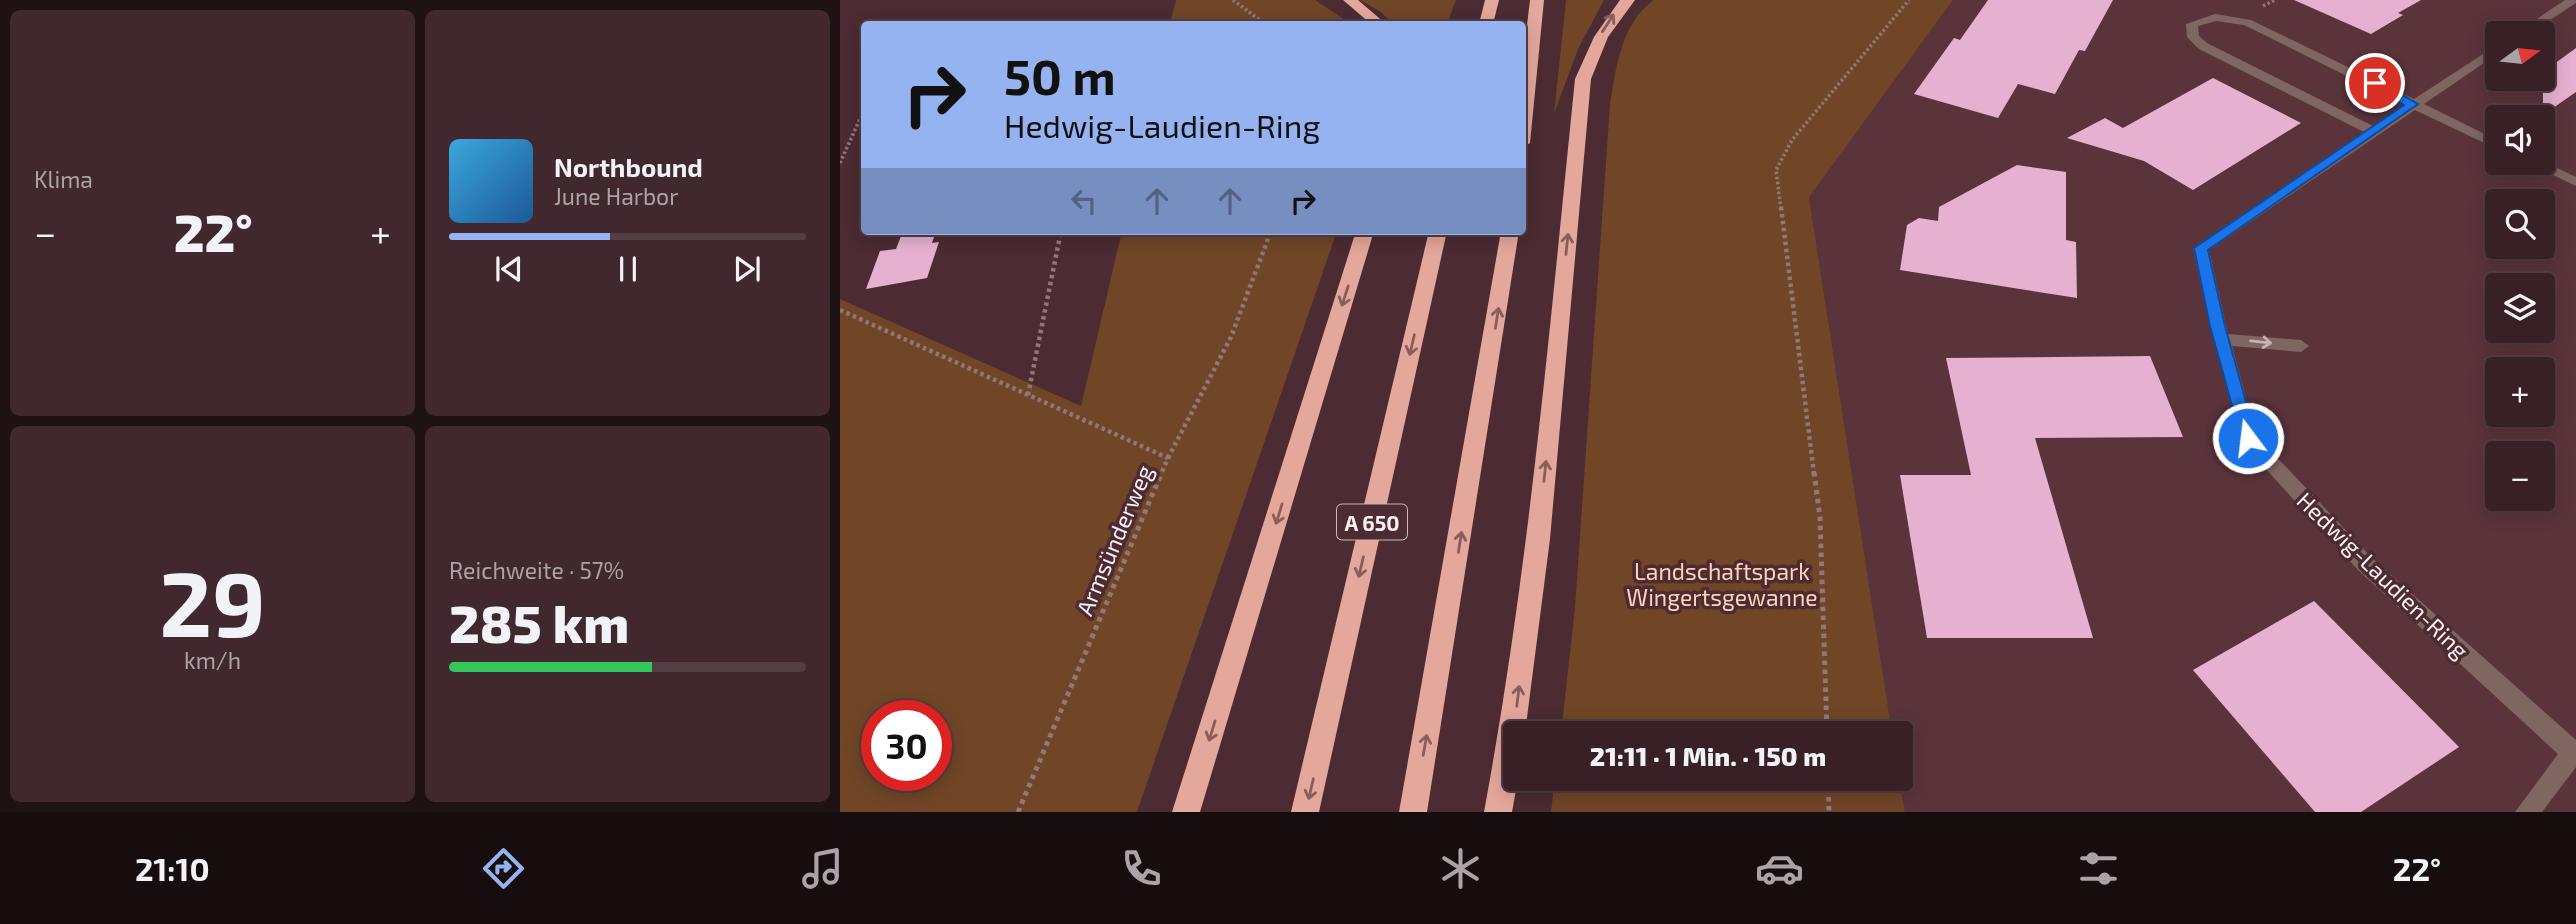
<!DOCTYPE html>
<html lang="de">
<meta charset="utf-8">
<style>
body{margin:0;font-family:"Exo 2",sans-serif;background:#40282e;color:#f1f3f6;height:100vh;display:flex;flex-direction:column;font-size:26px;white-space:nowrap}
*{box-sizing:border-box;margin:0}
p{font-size:23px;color:#aba3a7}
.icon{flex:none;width:38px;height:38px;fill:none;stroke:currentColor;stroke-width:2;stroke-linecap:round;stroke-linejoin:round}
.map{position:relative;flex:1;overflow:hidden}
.panel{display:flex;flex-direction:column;gap:10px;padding:10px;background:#1f1215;width:840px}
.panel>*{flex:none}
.banner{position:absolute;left:21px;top:21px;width:665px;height:214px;border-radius:7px;box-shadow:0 4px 18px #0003,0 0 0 2px #533e43;background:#95b2f1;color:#111;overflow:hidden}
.needle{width:46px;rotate:75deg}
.buttons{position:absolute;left:1645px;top:21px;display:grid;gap:14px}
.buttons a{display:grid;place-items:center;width:70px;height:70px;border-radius:7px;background:#392026;box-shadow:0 4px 18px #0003,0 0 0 2px #533e43;font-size:35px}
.speed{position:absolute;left:21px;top:700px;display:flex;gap:14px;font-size:35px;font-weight:700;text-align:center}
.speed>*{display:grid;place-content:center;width:91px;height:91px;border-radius:50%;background:#392026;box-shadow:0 4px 18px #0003,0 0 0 2px #533e43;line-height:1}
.speed .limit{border:10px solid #d22;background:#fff;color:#111}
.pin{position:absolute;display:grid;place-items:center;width:60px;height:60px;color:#fff;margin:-30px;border:4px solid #fff;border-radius:50%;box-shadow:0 2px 7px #0007}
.me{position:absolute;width:77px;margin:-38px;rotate:345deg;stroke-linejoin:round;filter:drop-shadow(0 0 5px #0008)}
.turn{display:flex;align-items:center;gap:24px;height:147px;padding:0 28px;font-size:32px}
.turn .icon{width:91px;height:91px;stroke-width:2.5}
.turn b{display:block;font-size:49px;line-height:60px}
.lanes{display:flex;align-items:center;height:66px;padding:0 28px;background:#0003;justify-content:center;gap:35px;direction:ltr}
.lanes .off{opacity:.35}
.big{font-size:52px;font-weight:800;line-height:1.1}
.panel .card{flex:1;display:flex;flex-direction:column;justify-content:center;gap:10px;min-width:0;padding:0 24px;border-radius:10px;background:#40282e}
.panel .dial{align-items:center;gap:0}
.dial b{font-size:91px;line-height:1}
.song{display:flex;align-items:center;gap:21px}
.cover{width:84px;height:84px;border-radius:10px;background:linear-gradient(135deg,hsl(200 70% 55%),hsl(210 70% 35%))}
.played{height:7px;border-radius:4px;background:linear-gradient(90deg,#95b2f1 45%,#533e43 45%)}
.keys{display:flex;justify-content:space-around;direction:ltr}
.heat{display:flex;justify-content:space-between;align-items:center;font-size:38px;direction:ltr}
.charge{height:10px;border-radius:5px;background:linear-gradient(90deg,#34c759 57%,#533e43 0)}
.panel .tiles{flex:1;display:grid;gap:10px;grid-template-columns:repeat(2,1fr)}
.trip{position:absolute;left:663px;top:721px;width:410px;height:70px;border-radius:7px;background:#392026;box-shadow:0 4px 18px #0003,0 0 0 2px #533e43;font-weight:800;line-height:70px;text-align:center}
.tab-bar{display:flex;height:112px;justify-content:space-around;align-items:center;background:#170d0f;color:#aba3a7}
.tab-bar .icon{width:49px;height:49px}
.tab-bar .current{color:#95b2f1}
.tab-bar b{font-size:32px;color:#f1f3f6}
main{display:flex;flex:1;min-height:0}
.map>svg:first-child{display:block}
</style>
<main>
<section class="panel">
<div class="tiles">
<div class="card"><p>Klima</p>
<div class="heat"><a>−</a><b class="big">22°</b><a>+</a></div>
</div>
<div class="card">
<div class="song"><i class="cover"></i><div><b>Northbound</b><p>June Harbor</p></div></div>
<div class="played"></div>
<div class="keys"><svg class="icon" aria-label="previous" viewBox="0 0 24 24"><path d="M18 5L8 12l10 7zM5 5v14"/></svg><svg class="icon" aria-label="pause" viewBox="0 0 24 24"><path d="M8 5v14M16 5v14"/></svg><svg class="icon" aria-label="next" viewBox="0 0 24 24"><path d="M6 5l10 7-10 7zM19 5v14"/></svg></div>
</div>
<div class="card dial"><b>29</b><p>km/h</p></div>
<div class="card"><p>Reichweite · 57%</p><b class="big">285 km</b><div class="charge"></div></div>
</div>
</section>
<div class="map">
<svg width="1736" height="812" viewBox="0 0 1736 812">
<rect width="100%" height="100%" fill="#4c2b32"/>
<path fill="#5b333b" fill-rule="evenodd" d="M1113 0H1736V812H1065L1059 779 1060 733H1052L969 196ZM1657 33H1703V79H1657ZM1657 117H1703V163H1657ZM1657 201H1703V247H1657ZM1657 285H1703V331H1657ZM1657 369H1703V415H1657ZM1657 453H1703V499H1657Z"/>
<g fill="#704627" fill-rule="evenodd">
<path d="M336 0H475L511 24H330Z"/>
<path d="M520 0H616L607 24H553L541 12Z"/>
<path d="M726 0H764L738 49 714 114Z"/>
<path d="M814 0H1113L969 197 1052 733H721L735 608 770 104C776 68 781 23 814 0Z"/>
<path d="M282 231H497L297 812H0V299L241 406ZM37 716H96V775H37Z"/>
<path d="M715 779H1059L1065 812H711Z"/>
</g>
<g fill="#e6b1d1">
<path d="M1148 0H1273L1245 51 1239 50 1215 94 1178 84 1158 118 1074 94 1114 38 1120 40Z"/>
<path d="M1454 0H1581L1558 13 1563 15 1531 34Z"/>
<path d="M1736 48V92L1703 115V72Z"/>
<path d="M1373 78 1461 123 1353 190 1304 161 1227 138 1265 118 1283 128Z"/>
<path d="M1177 165 1226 172V240L1236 242 1237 298 1060 270 1067 225 1079 218 1098 221 1099 207Z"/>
<path d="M63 231H96L92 243 99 242 87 278 26 289 40 251 56 249Z"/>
<path d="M1310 356 1343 437 1195 438 1253 638H1087L1060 475H1131L1106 358Z"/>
<path d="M1474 601 1619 747 1521 812H1475L1353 670Z"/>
</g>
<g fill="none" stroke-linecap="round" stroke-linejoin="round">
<g stroke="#91777c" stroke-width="3.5" stroke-dasharray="2.5 2.5" stroke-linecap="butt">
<path d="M393 0 425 24"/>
<path d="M1423 6 1435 0"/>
<path d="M0 163 24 110"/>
<path d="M941 209 936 170 952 140 1069 0"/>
</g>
<g stroke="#91777c" stroke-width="4.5" stroke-dasharray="3.5 3.5" stroke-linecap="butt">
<path d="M941 207 974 474"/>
<path d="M0 310 328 458 321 474"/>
<path d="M188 395 221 231"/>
<path d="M328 458 391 337 431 231"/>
</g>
<g stroke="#91777c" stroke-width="5" stroke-dasharray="4.5 4.5" stroke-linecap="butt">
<path d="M974 472 980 518 987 733"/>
<path d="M988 779 989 812"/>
<path d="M178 812 322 472"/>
</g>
<g fill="#7f6661" fill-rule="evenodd">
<path d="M1725 0H1736V3L1690 33H1676Z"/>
<path d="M1375 14 1411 20 1574 99 1657 45V54L1584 104 1657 140V149L1575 110 1369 250 1388 334 1461 340 1469 346 1461 352 1392 346 1416 435 1532 558 1736 740V767L1702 812H1675L1718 754 1518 570 1402 443 1373 339 1353 248 1524 132 1359 49 1347 37 1346 24ZM1376 21 1404 25 1565 105 1533 126 1367 43 1359 36 1358 26Z"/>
<path d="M1703 161 1736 177V186L1688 163Z"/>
</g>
<g fill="#e3a79b" fill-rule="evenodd">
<path d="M503 0H518L546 24H531Z"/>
<path d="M645 0H659L653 24H639Z"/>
<path d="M690 0H704L690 143 682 148V67Z"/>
<path d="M780 0H795L768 37 751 79 710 539 685 733H676V779H678L672 812H644C689 569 710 324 735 79L754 37Z"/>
<path d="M516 231H534L360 812H332Z"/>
<path d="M589 231H607L479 812H451Z"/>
<path d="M661 231H679L587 812H559Z"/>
</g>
</g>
<defs><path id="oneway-shaft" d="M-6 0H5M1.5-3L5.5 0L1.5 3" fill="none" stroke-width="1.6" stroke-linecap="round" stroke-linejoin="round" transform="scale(1.75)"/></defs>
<g stroke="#885d5c">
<use href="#oneway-shaft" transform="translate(768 23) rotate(-57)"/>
<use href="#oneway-shaft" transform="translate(727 244) rotate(-84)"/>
<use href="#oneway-shaft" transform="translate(505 296) rotate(108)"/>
<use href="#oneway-shaft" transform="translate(657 318) rotate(-81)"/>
<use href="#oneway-shaft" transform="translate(572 345) rotate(103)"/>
<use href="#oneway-shaft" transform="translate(705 471) rotate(-84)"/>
<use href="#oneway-shaft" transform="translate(439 514) rotate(107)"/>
<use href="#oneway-shaft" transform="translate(620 542) rotate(-81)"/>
<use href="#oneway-shaft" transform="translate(521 567) rotate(103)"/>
<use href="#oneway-shaft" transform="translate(678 696) rotate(-83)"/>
<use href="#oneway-shaft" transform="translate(372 731) rotate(107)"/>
<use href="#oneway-shaft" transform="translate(585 745) rotate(-80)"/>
<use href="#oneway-shaft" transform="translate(471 789) rotate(103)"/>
</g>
<use stroke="#c5b2b1" href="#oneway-shaft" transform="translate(1421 342) rotate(6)"/>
<path fill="#1a73e8" stroke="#114b97" stroke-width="2" d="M1535 79 1578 104 1368 250 1385 326 1416 438 1413 442H1402L1370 326 1354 248 1564 105 1531 85 1529 83Z"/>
<g text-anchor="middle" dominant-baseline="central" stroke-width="7" stroke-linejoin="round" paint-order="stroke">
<rect fill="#4c2b32" stroke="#c9b6b9" stroke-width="2" x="497" y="504.5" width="70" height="35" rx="5"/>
<g font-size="21" font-weight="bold" fill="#fef1f3">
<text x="532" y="522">A 650</text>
</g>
<g font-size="23" fill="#fef1f3" stroke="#4c2b32">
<text transform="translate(274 540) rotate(-67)">Armsünderweg</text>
<text transform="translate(1543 575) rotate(44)">Hedwig-Laudien-Ring</text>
</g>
<g font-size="23" fill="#fed3b6" stroke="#4c2b32">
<text x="882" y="571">Landschaftspark<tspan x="882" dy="26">Wingertsgewanne</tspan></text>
</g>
</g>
</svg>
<div class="buttons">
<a><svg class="needle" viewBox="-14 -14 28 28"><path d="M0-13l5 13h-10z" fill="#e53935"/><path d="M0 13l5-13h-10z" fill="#aba3a7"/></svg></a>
<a><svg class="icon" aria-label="sound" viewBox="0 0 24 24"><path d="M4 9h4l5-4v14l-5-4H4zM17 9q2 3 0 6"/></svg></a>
<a><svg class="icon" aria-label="search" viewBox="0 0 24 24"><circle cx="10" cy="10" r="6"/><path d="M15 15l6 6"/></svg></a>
<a><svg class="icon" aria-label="layers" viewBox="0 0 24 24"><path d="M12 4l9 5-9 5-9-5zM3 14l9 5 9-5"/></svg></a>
<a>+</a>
<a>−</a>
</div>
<div class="speed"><div class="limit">30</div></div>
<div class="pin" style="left:1535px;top:83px;background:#d93025"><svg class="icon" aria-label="arrive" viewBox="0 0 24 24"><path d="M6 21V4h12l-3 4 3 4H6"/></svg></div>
<svg class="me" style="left:1408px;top:438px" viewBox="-20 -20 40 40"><circle r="17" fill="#1a73e8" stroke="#fff" stroke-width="3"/><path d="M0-11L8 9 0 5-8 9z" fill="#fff"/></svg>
<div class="trip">21:11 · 1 Min. · 150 m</div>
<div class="banner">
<div class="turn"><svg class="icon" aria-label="right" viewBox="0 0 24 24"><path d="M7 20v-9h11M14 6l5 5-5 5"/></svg><div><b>50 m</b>Hedwig-Laudien-Ring</div></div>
<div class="lanes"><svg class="icon off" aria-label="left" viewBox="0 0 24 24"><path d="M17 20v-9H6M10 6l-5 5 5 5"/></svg><svg class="icon off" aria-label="ahead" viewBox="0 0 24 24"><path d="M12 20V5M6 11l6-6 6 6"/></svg><svg class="icon off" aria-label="ahead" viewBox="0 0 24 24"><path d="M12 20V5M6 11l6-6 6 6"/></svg><svg class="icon" aria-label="right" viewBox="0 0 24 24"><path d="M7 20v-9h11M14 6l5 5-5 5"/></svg></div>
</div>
</div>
</main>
<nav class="tab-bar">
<b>21:10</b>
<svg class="icon current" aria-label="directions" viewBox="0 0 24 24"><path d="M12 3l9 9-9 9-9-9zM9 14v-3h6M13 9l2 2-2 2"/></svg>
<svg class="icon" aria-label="music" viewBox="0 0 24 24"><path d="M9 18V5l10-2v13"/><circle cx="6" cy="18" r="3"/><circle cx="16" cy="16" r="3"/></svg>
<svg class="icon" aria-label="phone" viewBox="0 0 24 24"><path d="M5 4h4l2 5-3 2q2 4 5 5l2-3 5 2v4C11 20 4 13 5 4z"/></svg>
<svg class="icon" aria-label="climate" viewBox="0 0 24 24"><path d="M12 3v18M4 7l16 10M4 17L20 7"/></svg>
<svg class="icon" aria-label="car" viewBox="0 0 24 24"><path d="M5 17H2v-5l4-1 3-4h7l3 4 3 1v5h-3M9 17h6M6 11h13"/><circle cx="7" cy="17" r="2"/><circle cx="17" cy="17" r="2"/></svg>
<svg class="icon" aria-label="filters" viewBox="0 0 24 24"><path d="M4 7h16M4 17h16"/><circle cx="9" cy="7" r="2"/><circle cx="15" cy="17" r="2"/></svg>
<b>22°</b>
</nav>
